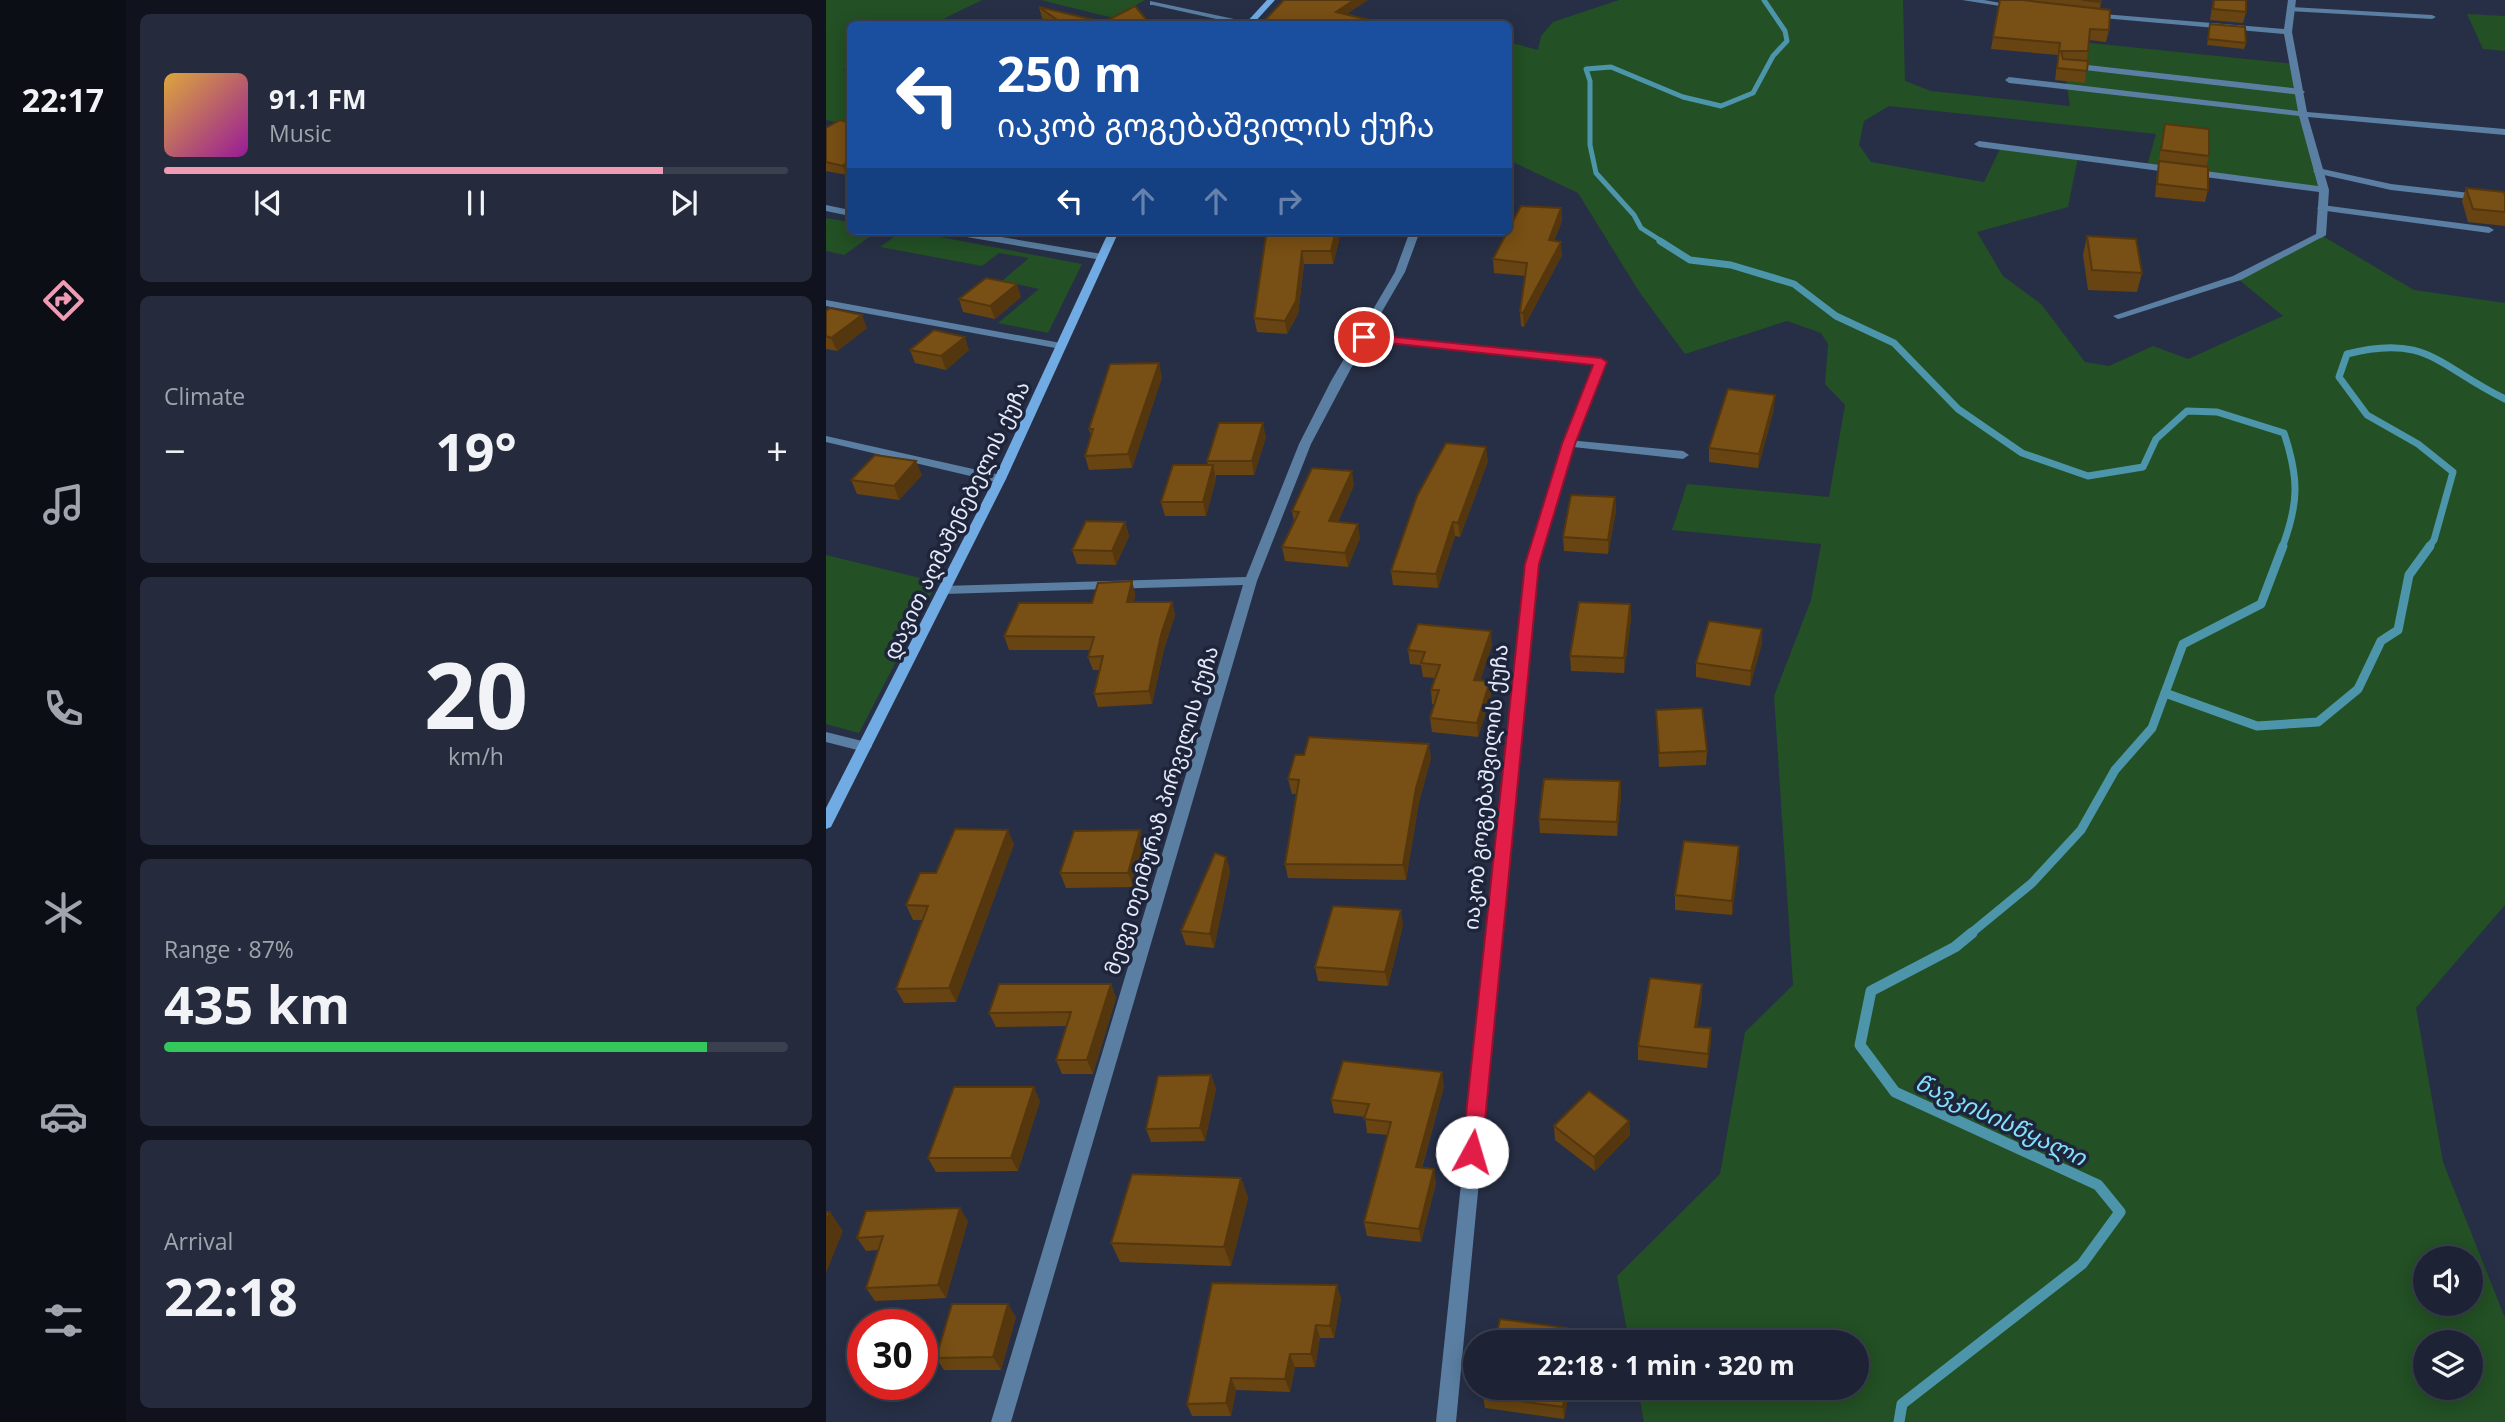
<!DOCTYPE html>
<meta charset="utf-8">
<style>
body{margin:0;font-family:"Open Sans","Noto Sans Georgian",sans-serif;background:#252b3c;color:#f1f3f6;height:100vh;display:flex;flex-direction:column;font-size:26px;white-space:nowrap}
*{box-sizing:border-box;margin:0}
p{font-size:23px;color:#a0a4ac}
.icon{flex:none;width:38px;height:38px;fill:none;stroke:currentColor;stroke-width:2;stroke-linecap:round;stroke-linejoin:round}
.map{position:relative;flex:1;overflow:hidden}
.drawer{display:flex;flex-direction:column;gap:14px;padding:14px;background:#10131d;width:700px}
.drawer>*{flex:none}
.guide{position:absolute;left:21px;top:21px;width:665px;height:214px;border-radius:10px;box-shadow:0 4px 18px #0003,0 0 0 2px #3b404f;background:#1a4fa0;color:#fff;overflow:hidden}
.controls{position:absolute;left:1587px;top:1246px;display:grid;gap:14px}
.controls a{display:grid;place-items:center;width:70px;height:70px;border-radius:50%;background:#1d2334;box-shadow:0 4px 18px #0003,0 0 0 2px #3b404f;font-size:35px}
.speed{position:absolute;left:21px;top:1309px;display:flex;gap:14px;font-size:35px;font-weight:700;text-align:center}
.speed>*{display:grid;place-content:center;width:91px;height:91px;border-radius:50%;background:#1d2334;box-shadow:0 4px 18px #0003,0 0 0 2px #3b404f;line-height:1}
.speed .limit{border:10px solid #d22;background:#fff;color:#111}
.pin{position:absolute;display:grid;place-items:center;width:60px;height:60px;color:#fff;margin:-30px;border:4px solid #fff;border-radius:50%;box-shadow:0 2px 7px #0007}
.me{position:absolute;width:77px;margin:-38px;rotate:6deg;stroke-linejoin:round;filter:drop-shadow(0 0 5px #0008)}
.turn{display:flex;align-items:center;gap:24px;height:147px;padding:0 35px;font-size:32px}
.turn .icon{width:91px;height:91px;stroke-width:2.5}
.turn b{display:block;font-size:49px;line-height:60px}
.lanes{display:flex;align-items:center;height:66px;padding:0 35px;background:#0003;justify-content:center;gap:35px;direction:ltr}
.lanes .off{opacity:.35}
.big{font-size:52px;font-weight:700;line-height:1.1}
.drawer .widget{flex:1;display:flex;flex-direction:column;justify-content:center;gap:10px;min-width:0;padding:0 24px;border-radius:10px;background:#252b3c}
.drawer .dial{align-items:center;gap:0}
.dial b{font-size:91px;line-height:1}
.song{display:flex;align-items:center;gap:21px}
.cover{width:84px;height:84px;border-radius:10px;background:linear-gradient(135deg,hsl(40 70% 55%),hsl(300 70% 35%))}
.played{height:7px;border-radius:4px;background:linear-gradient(90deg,#f09ab4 80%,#3b404f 80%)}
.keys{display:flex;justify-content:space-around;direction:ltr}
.heat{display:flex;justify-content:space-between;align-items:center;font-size:38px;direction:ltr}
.charge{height:10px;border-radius:5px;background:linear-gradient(90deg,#34c759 87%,#3b404f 0)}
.trip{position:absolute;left:637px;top:1330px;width:406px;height:70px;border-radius:35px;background:#1d2334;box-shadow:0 4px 18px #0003,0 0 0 2px #3b404f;font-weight:700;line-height:70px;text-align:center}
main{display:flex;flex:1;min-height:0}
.tab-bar{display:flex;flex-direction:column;width:126px;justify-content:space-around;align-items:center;background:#0c0e15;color:#a0a4ac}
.tab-bar .icon{width:49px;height:49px}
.tab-bar .selected{color:#f09ab4}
.tab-bar b{font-size:32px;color:#f1f3f6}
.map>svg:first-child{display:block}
</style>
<main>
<nav class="tab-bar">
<b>22:17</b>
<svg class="icon selected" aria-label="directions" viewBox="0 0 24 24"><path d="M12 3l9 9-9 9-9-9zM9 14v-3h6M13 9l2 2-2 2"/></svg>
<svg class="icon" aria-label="music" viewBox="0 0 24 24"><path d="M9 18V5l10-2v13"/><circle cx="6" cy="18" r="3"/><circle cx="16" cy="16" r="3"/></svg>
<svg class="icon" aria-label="phone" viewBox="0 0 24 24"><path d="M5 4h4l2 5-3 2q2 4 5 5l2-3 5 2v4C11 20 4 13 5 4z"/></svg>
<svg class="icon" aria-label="climate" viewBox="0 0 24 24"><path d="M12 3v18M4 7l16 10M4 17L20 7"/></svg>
<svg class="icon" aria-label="car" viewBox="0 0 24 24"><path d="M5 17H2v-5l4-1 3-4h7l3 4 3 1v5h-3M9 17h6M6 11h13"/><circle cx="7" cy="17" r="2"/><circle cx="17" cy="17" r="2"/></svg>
<svg class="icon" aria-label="filters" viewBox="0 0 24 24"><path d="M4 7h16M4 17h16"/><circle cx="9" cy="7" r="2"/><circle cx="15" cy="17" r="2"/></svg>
</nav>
<section class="drawer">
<div class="widget">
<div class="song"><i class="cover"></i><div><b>91.1 FM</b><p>Music</p></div></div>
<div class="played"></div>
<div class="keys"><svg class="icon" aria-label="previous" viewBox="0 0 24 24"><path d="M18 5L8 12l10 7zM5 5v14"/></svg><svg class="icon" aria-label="pause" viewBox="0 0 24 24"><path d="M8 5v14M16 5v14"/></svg><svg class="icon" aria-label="next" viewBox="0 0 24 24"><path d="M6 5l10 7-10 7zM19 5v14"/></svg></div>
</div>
<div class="widget"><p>Climate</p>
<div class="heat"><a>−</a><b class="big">19°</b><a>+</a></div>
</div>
<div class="widget dial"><b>20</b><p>km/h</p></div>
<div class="widget"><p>Range · 87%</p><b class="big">435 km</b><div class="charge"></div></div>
<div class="widget"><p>Arrival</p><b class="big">22:18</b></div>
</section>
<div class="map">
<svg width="1679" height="1422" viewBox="0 0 1679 1422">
<rect width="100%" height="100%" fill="#272f46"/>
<g fill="#235024" fill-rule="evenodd">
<path d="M0 0H156L107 24H24V66L17 70 24 72V125L0 120Z"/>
<path d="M215 0H319L287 18Z"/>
<path d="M793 0H1077L1079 81 1105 91 1244 106 1238 66 1245 41 1469 64 1498 190 1321 166 1330 134 1063 106 1038 121 1033 145 1045 162 1158 182 1175 147 1252 157 1242 207 1151 232 1177 276 1215 304 1259 362 1283 366 1327 346 1362 359 1457 316 1411 278 1495 235 1588 290 1679 303V905L1590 1008 1617 1162 1679 1318V1422H818L812 1388H1031V1342H803L791 1276 894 1174 919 1032 967 985 948 696 985 600 995 544 846 530 861 484 1003 497 1019 405 999 384 1002 344 995 333 961 321 859 354 814 293 752 193 683 160 682 42 712 50 715 36 727 22ZM1600 1258H1645V1304H1600ZM1600 1342H1645V1388H1600Z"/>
<path d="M1641 14 1679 16V51L1657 49Z"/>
<path d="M0 218 24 222V231H52L18 255 0 251Z"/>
<path d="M76 231H82L256 264 222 333 172 323 213 289 176 281 203 258 173 253 156 266 54 247Z"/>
<path d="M0 555 111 582 33 733 0 724Z"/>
</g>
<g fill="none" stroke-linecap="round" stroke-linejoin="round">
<path stroke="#4c95aa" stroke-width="5" d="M837 242 815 228 808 215 770 173 764 145V81L760 69 785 67 857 97 895 106 927 93 947 56 961 41 959 31 938 0"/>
<g stroke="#4c95aa" stroke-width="7">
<path d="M834 241 864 260 905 265 968 284 1010 316 1068 343 1132 409 1196 453 1262 476 1317 467 1330 439 1361 411 1391 412 1458 433C1473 478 1473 503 1456 548"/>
<path d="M1602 548 1608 540 1627 472 1592 444 1541 415 1513 377 1521 354C1601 333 1613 367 1679 399"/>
</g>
<g stroke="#4c95aa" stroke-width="9">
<path d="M1339 693 1431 726 1492 722 1532 689 1555 641 1572 630 1583 575 1604 546"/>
<path d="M1144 934 1206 883 1255 830 1289 770 1326 728 1357 644 1435 604 1457 546"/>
</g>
<path stroke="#4c95aa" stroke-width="11" d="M1073 1422 1076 1404 1256 1264 1294 1212 1272 1185 1069 1092 1034 1045 1045 991 1129 947 1146 933"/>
<g fill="#5a7fa2" fill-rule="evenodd">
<path d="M1465 7 1606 15 1610 17 1606 19 1462 11 1461 9Z"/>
<path d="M1244 63 1475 89 1479 92 1475 95 1241 68V64Z"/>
<path d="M1492 168 1565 184 1679 197V203L1565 190 1489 173 1487 171Z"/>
<path d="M1496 205 1663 227 1668 230 1663 233 1493 210 1491 208Z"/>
<path d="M1492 233 1500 235 1415 280 1296 318 1292 319 1287 316 1407 276Z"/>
<path d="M742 440 857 451 863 455 857 459 738 446 736 444Z"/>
</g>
<g fill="#5a7fa2" fill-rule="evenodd">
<path d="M1136 0H1158L1197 7 1193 9Z"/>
<path d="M1462 0H1470L1466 32 1481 112 1679 129V135L1482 117 1503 190 1500 235 1495 238 1490 235 1493 192 1153 147 1148 144 1153 141 1492 186 1473 116 1183 83 1179 80 1183 77 1472 111 1458 34 1265 17 1261 15 1265 13 1458 29Z"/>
<path d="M324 1 422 22 426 24H413L327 5H324Z"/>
<path d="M0 205 24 210V216L0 211Z"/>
<path d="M118 231H140L276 254 281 257 276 260 123 234Z"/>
<path d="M584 231H594L579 272 543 334 775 359 780 362 748 444 712 564 630 1422H610L700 564 736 444 768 365 540 340 485 444 431 581 185 1422H165L417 585 118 594 112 590 118 586 420 577 473 444 505 381 569 272Z"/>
<path d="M0 300 235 343 240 346 235 349 0 306Z"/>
<path d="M0 436 174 475 180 479 174 483 0 442Z"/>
<path d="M0 732 44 743 46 747 39 752 0 742Z"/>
</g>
<g fill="#70abe3" fill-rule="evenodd">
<path d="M441 0H449L427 24H419Z"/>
<path d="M283 231H293L180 479 7 823 5 827 0 829V808L168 479Z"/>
</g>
</g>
<g fill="#674411">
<path d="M1174 0H1275L1274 9 1283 30 1280 42 1263 40 1259 83 1229 80 1232 55 1165 49Z"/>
<path d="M1387 0H1420V12L1417 23 1384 20Z"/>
<path d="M213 7 280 23 324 24H224L216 18Z"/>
<path d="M1384 24 1420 43 1418 49 1381 45Z"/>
<path d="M14 120 21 175 0 171V128Z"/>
<path d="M1339 124 1383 156 1380 167 1382 190 1379 202 1329 197 1331 173Z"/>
<path d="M1640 188 1679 212V226L1642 222 1636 201Z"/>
<path d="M735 208 736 221 728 241 736 255 698 327 695 326 694 312 699 276 668 273 667 259Z"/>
<path d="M474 231H512L513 241 507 264H478L472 314 461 334 431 332 428 318Z"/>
<path d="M1261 236 1316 273 1311 292 1262 290 1257 255Z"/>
<path d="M195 297 169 319 137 312 133 299Z"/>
<path d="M0 311 41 328 11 351 0 349Z"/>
<path d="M84 350H143L120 370 89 363Z"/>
<path d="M336 377 306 468 263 470 259 456 265 435 263 429Z"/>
<path d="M948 409 932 468 883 462V448Z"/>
<path d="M440 437 428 475H390V479L380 516H339L335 502 382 465 381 461Z"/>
<path d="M662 461 634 537 629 536 612 588 567 585 565 571Z"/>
<path d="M96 475 73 500 31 494 25 480Z"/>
<path d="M528 485 512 522 534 538 522 567 459 561 456 547 468 522 466 511Z"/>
<path d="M789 497 790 511 782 554 738 551 737 537Z"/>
<path d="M299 522 303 536 290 565 251 564 246 550Z"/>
<path d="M306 581 309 594 308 602H346L349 615 338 649 326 704 272 707 268 694 274 670H267L262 657 264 650H183L178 636 266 603Z"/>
<path d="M804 604 805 618 798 673 745 671 744 656Z"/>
<path d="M936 643 924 686 870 677V663Z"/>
<path d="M666 645 654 680 664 681 665 696 652 737 606 732 604 718 609 704H606L605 690 609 678 597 677 595 665 584 664 582 650Z"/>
<path d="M830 710 881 751 880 765 833 767Z"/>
<path d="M605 758 593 802 580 880 462 878 459 864 471 794H466L462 779Z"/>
<path d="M794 781 795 796 791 836 714 833 713 819Z"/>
<path d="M314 830 319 845 307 887 240 888 234 873Z"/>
<path d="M188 844 130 1002 78 1003 70 989 96 920H87L80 905 110 873Z"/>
<path d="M400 857 404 871 388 948 360 945 355 931Z"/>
<path d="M913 860 906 915 849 910V895Z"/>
<path d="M577 925 562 986 492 981 489 967Z"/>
<path d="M285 984 290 998 267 1074H236L230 1060 240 1026 170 1027 163 1013Z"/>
<path d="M876 998 871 1027 885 1028V1042L881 1068 812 1060V1046Z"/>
<path d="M385 1075 390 1089 379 1141 325 1142 320 1129Z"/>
<path d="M618 1086 596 1168 610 1183 595 1242 541 1236 538 1222 562 1135 541 1133 539 1117 508 1113 505 1100Z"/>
<path d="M214 1101 192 1171 110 1172 102 1158Z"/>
<path d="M803 1121 804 1135 769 1171 729 1140 728 1126Z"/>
<path d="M415 1178 422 1198 405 1266 294 1262 285 1243Z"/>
<path d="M142 1221 120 1298 49 1301 40 1288 52 1250 40 1251 31 1238Z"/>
<path d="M515 1298 508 1338H494L489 1367H469L464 1392 410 1390 405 1416H366L361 1404Z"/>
<path d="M190 1317 175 1370H118L110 1358Z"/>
<path d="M659 1388H744L738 1419 659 1408 657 1396Z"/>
</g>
<g fill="#54370e">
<path d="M528 0H542L511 21 510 12Z"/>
<path d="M24 159V171L21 175 17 166Z"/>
<path d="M735 208 736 221 723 253V240Z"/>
<path d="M510 231H512L513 241 507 264 505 251Z"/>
<path d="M735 242 736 255 698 327 697 313Z"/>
<path d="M476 251 478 264 472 314 461 334 459 321Z"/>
<path d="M191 284 195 297 169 319 164 306Z"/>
<path d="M36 315 41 328 11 351 5 338Z"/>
<path d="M139 337 143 350 120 370 115 356Z"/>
<path d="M333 363 336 377 306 468 302 454Z"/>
<path d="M949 395 948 409 932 468 933 454Z"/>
<path d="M437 423 440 437 428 475 426 461Z"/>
<path d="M660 447 662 461 634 537 632 523Z"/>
<path d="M90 461 96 475 73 500 68 486Z"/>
<path d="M387 465 390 479 380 516 377 502Z"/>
<path d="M526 471 528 485 506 536 503 521Z"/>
<path d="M789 497 790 511 782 554V540Z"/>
<path d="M299 522 303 536 290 565 286 551Z"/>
<path d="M627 522 629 536 612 588 610 574Z"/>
<path d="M532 524 534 538 522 567 519 553Z"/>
<path d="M306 581 309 594 305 615 301 602Z"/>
<path d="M346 602 349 615 338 649 326 704 323 691 335 635Z"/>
<path d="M804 604 805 618 798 673V658Z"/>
<path d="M936 629V643L924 686 925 671Z"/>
<path d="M665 631 666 645 650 694 648 680Z"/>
<path d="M664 681 665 696 652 737 651 723Z"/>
<path d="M603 744 605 758 593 802 580 880 577 865 590 788Z"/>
<path d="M794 781 795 796 791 836V822Z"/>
<path d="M182 830 188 844 130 1002 123 988Z"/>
<path d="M314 830 319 845 307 887 302 873Z"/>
<path d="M913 846V860L906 915V901Z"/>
<path d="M400 857 404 871 388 948 384 934Z"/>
<path d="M575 910 577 925 562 986 559 972Z"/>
<path d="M285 984 290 998 267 1074 261 1060Z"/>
<path d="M876 984V998L869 1041V1027Z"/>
<path d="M885 1028V1042L881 1068 882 1054Z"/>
<path d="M616 1072 618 1086 592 1180 590 1167Z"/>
<path d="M385 1075 390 1089 379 1141 374 1128Z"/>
<path d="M208 1087 214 1101 192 1171 185 1158Z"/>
<path d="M803 1121 804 1135 769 1171 768 1157Z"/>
<path d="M608 1169 610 1183 595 1242 593 1229Z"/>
<path d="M415 1178 422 1198 405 1266 398 1247Z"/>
<path d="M134 1208 142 1221 120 1298 112 1285Z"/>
<path d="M4 1212 17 1231 0 1273V1221Z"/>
<path d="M511 1285 515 1298 508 1338 504 1326Z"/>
<path d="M182 1304 190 1317 175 1370 167 1357Z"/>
<path d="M490 1325 494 1338 489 1367 485 1354Z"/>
<path d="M741 1328 742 1341 741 1342H738Z"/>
<path d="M464 1354 469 1367 464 1392 459 1379Z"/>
<path d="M405 1378 410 1390 405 1416 400 1403Z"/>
<path d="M740 1388H744L738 1419 737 1407Z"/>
</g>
<g fill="#784f14" stroke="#54370e" stroke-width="2">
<path d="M458 0H528L510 12 561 24H435Z"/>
<path d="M1174 0H1196L1284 10 1283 30 1264 29 1262 51H1235L1237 59 1262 61 1261 71 1231 68 1234 43 1167 37Z"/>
<path d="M1256 0H1275V2Z"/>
<path d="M1388 0H1420V12L1387 9Z"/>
<path d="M309 6 324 24H237L213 7 281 23 280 21Z"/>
<path d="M1384 24 1419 27 1420 43 1382 39Z"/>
<path d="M14 120 24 123V159L17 166 0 162V128Z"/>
<path d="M1339 124 1383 129V156L1335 150Z"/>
<path d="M1333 161 1382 167V190L1331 184Z"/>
<path d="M1640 188 1678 192 1679 196V212L1647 209Z"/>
<path d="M695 206 735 208 723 240 735 242 697 313 694 312 701 263 667 259Z"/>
<path d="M474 231H510L505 251H476L470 301 459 321 428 318 440 236H472Z"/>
<path d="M1261 236 1310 239 1316 273 1266 270Z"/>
<path d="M160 278 191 284 164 306 133 299Z"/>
<path d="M4 308 36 315 5 338 0 336V311Z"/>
<path d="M108 330 139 337 115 356 84 350Z"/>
<path d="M333 363 302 454 259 456 267 429H263L284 364Z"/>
<path d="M902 389 949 395 933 454 883 448Z"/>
<path d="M393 423H437L426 461H381Z"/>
<path d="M620 443 660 447 632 523 627 522 610 574 565 571 591 496Z"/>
<path d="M49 455 90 461 68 486 25 480Z"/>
<path d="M347 465H387L377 502H335Z"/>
<path d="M486 468 526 471 503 521 532 524 519 553 456 547 473 512 466 511Z"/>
<path d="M745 495 789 497 782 540 737 537Z"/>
<path d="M260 521 299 522 286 551 246 550Z"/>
<path d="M306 581 301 602H346L335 635 323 691 268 694 277 656 262 657 268 637 178 636 193 603H266L272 583Z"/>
<path d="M753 602 804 604 798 658 744 656Z"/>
<path d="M883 621 936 629 925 671 870 663Z"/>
<path d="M592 624 665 631 648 680 664 681 651 723 604 718 613 690H605L614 665 595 663 599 652 582 650Z"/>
<path d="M876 708 881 751 833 753 830 710Z"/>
<path d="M483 737 603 744 590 788 577 865 459 864 473 780 462 779 469 755H478Z"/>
<path d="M718 779 794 781 791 822 713 819Z"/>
<path d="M129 829 182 830 123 988 70 989 102 906 80 905 94 873H110Z"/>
<path d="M314 830 302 873H234L248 831Z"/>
<path d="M858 841 913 846 906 901 849 895Z"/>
<path d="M389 853 400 857 384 934 355 931Z"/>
<path d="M507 906 575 910 559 972 489 967Z"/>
<path d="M824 978 876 984 869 1027 885 1028 882 1054 812 1046Z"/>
<path d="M173 984H285L261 1060H230L245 1012 163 1013Z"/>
<path d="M517 1061 616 1072 590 1167 608 1169 593 1229 538 1222 565 1122 538 1119 543 1104 505 1100Z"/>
<path d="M385 1075 374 1128 320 1129 332 1076Z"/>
<path d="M128 1087H208L185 1158H102Z"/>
<path d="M763 1091 803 1121 768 1157 728 1126Z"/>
<path d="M306 1174 415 1178 398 1247 285 1243Z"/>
<path d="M134 1208 112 1285 40 1288 57 1236 31 1238 40 1211Z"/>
<path d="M0 1212H4L0 1221Z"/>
<path d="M386 1283 511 1285 504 1326 490 1325 485 1354H464L459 1379 405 1378 400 1403 361 1404Z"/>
<path d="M126 1304H182L167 1357 110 1358Z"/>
<path d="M674 1319 741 1328 738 1342H669Z"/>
<path d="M659 1388H740L737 1407 657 1396Z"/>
</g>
<path fill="#e11d48" stroke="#92132f" stroke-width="2" d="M538 334 775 358 781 362 749 444 713 564 656 1152 653 1158 646 1160 639 1158 636 1152 699 564 736 444 767 365 534 340V335Z"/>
<g text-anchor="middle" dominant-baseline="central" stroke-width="7" stroke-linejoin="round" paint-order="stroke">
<g font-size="21" fill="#e5eafa" stroke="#1e253b">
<text transform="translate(130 520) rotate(-64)">დავით აღმაშენებელის ქუჩა</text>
<text transform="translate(659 787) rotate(-84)">იაკობ გოგებაშვილის ქუჩა</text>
<text transform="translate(335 810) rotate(-73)">მეფე თეიმურაზ პირველის ქუჩა</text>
</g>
<g font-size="23" font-style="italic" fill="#84e0fc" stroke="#1e253b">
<text transform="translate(1175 1119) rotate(25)">წავკისისწყალი</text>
</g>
</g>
</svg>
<div class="controls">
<a><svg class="icon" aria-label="sound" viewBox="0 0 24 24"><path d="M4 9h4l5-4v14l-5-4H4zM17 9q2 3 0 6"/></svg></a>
<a><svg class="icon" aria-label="layers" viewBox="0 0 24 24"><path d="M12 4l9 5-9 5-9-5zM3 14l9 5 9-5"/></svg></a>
</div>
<div class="speed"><div class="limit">30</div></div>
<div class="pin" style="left:538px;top:337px;background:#d93025"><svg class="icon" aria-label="arrive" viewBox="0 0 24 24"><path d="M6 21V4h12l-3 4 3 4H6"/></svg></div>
<svg class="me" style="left:646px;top:1152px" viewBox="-20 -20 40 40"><circle r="19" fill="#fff"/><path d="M0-13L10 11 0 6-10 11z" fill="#e11d48"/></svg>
<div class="trip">22:18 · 1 min · 320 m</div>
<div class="guide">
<div class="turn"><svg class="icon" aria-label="left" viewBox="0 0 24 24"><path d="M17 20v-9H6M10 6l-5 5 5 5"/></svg><div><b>250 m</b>იაკობ გოგებაშვილის ქუჩა</div></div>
<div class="lanes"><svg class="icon" aria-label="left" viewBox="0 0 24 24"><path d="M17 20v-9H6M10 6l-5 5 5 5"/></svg><svg class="icon off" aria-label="ahead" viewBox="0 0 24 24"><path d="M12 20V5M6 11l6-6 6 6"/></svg><svg class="icon off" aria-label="ahead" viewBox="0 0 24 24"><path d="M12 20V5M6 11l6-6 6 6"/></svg><svg class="icon off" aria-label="right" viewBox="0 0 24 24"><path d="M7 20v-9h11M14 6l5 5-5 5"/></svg></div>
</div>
</div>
</main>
